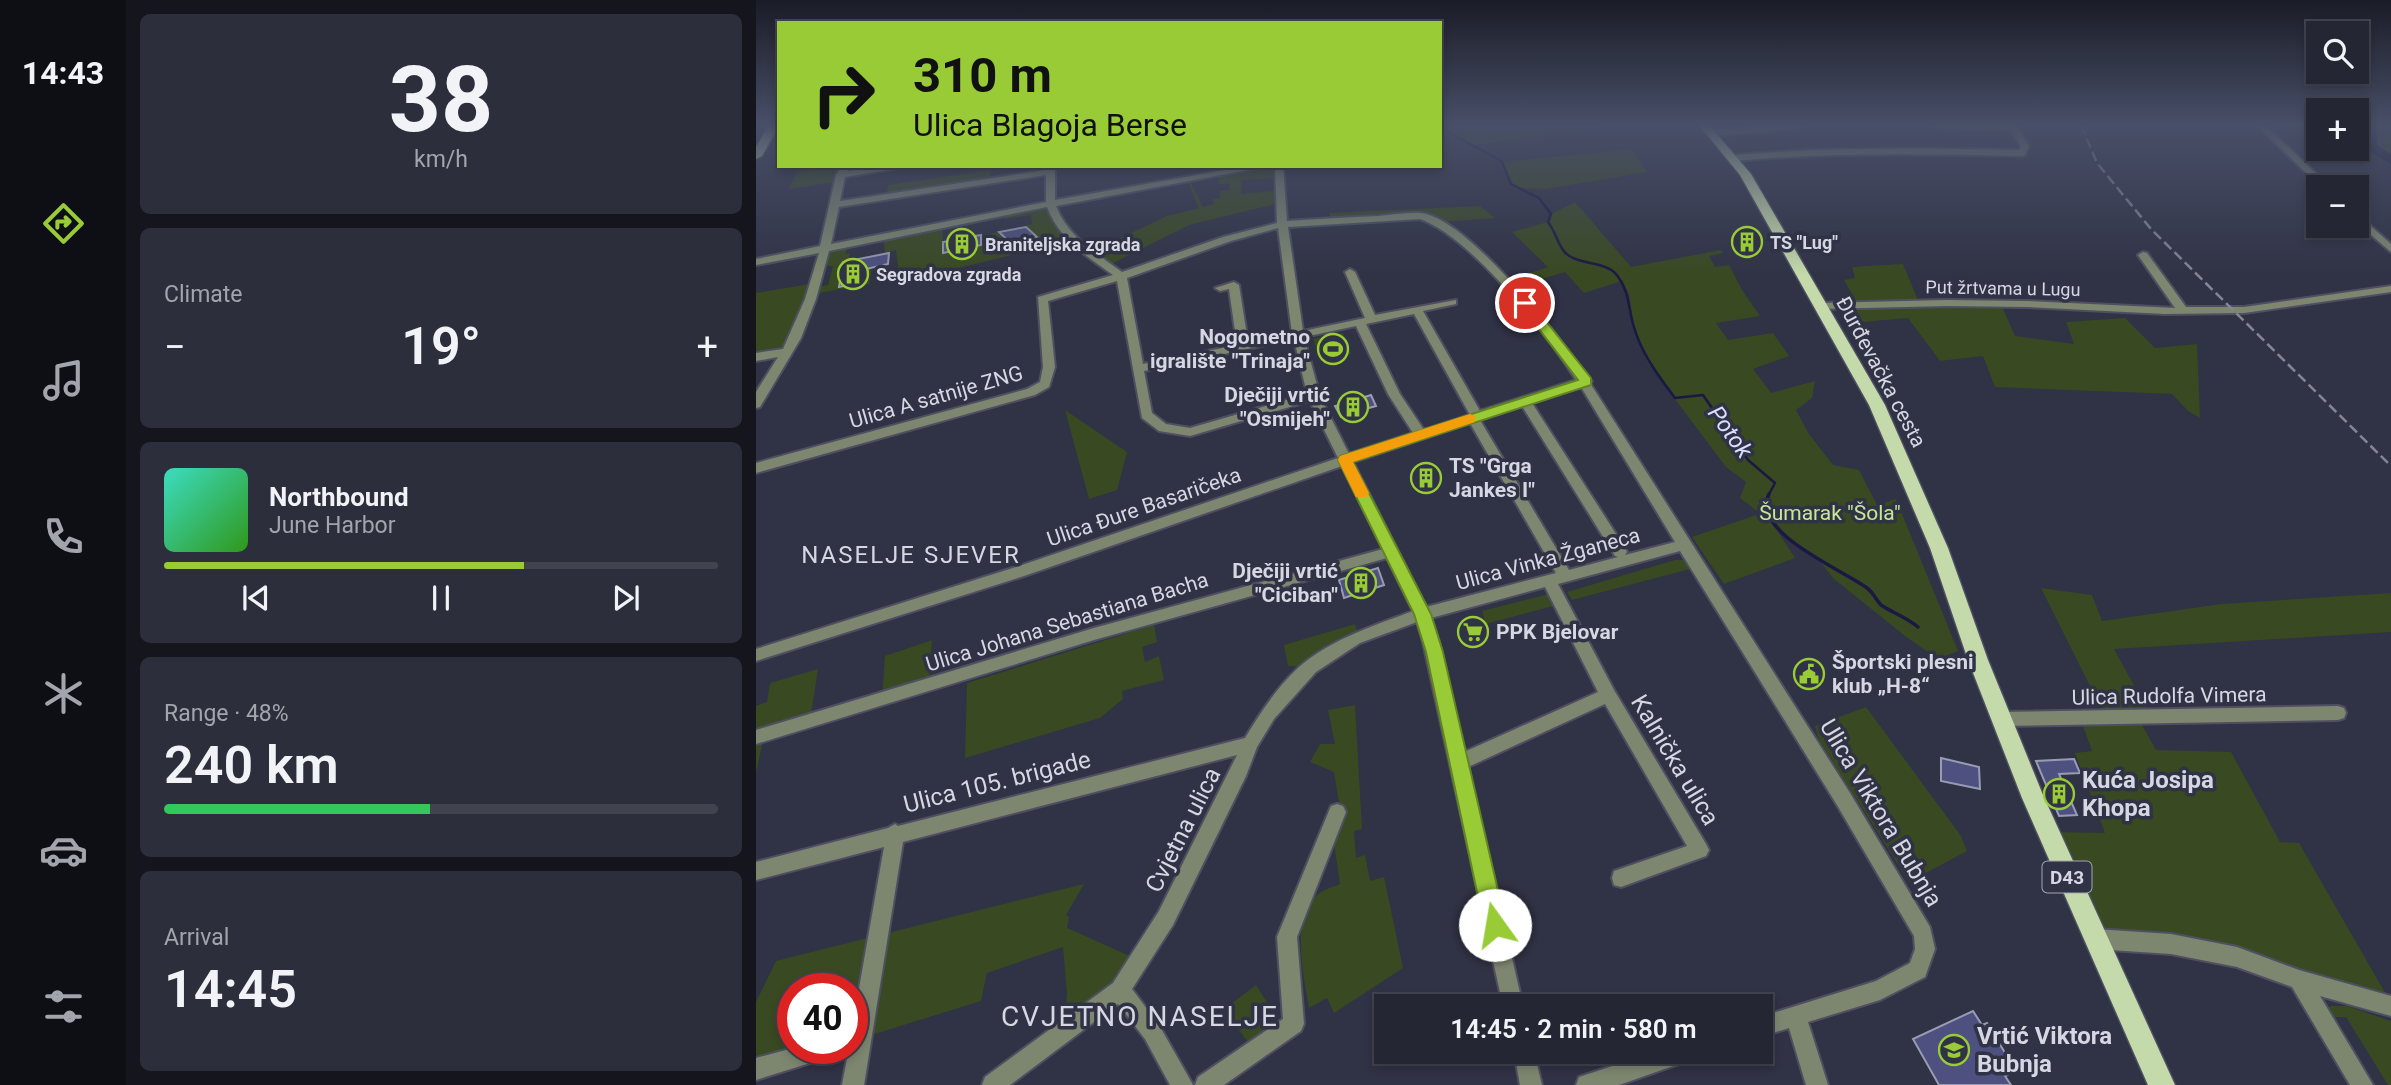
<!DOCTYPE html>
<meta charset="utf-8">
<style>
body{margin:0;font-family:Roboto,sans-serif;background:#2c2e3c;color:#f1f3f6;height:100vh;display:flex;flex-direction:column;font-size:26px;white-space:nowrap}
*{box-sizing:border-box;margin:0}
p{font-size:23px;color:#a3a5ac}
.icon{flex:none;width:38px;height:38px;fill:none;stroke:currentColor;stroke-width:2;stroke-linecap:round;stroke-linejoin:round}
.map{position:relative;flex:1;overflow:hidden}
.side{display:flex;flex-direction:column;gap:14px;padding:14px;background:#14151d;width:630px}
.side>*{flex:none}
.banner{position:absolute;left:21px;top:21px;width:665px;height:147px;border-radius:0px;box-shadow:0 4px 10px #0003,0 0 0 2px #41434f;background:#98cb36;color:#111;overflow:hidden}
.fabs{position:absolute;left:1550px;top:21px;display:grid;gap:14px}
.fabs a{display:grid;place-items:center;width:63px;height:63px;border-radius:0px;background:#242634;box-shadow:0 4px 10px #0003,0 0 0 2px #41434f;font-size:35px}
.speed{position:absolute;left:21px;top:973px;display:flex;gap:14px;font-size:35px;font-weight:700;text-align:center}
.speed>*{display:grid;place-content:center;width:91px;height:91px;border-radius:50%;background:#242634;box-shadow:0 4px 10px #0003,0 0 0 2px #41434f;line-height:1}
.speed .limit{border:10px solid #d22;background:#fff;color:#111}
.pin{position:absolute;display:grid;place-items:center;width:60px;height:60px;color:#fff;margin:-30px;border:4px solid #fff;border-radius:50%;box-shadow:0 2px 7px #0007}
.me{position:absolute;width:77px;margin:-38px;rotate:347deg;stroke-linejoin:round;filter:drop-shadow(0 0 5px #0008)}
.turn{display:flex;align-items:center;gap:24px;height:147px;padding:0 21px;font-size:32px}
.turn .icon{width:91px;height:91px;stroke-width:2.5}
.turn b{display:block;font-size:49px;line-height:60px}
.big{font-size:52px;font-weight:600;line-height:1.1}
.side .card{flex:1;display:flex;flex-direction:column;justify-content:center;gap:10px;min-width:0;padding:0 24px;border-radius:10px;background:#2c2e3c}
.side .dial{align-items:center;gap:0}
.dial b{font-size:91px;line-height:1}
.song{display:flex;align-items:center;gap:21px}
.cover{width:84px;height:84px;border-radius:10px;background:linear-gradient(135deg,hsl(170 70% 55%),hsl(110 70% 35%))}
.played{height:7px;border-radius:4px;background:linear-gradient(90deg,#98cb36 65%,#41434f 65%)}
.keys{display:flex;justify-content:space-around;direction:ltr}
.heat{display:flex;justify-content:space-between;align-items:center;font-size:38px;direction:ltr}
.charge{height:10px;border-radius:5px;background:linear-gradient(90deg,#34c759 48%,#41434f 0)}
.trip{position:absolute;left:618px;top:994px;width:399px;height:70px;border-radius:0px;background:#242634;box-shadow:0 4px 10px #0003,0 0 0 2px #41434f;font-weight:600;line-height:70px;text-align:center}
main{display:flex;flex:1;min-height:0}
.menu{display:flex;flex-direction:column;width:126px;justify-content:space-around;align-items:center;background:#0e0f15;color:#a3a5ac}
.menu .icon{width:49px;height:49px}
.menu .active{color:#98cb36}
.menu b{font-size:32px;color:#f1f3f6}
.map>svg:first-child{display:block}
</style>
<main>
<nav class="menu">
<b>14:43</b>
<svg class="icon active" aria-label="directions" viewBox="0 0 24 24"><path d="M12 3l9 9-9 9-9-9zM9 14v-3h6M13 9l2 2-2 2"/></svg>
<svg class="icon" aria-label="music" viewBox="0 0 24 24"><path d="M9 18V5l10-2v13"/><circle cx="6" cy="18" r="3"/><circle cx="16" cy="16" r="3"/></svg>
<svg class="icon" aria-label="phone" viewBox="0 0 24 24"><path d="M5 4h4l2 5-3 2q2 4 5 5l2-3 5 2v4C11 20 4 13 5 4z"/></svg>
<svg class="icon" aria-label="climate" viewBox="0 0 24 24"><path d="M12 3v18M4 7l16 10M4 17L20 7"/></svg>
<svg class="icon" aria-label="car" viewBox="0 0 24 24"><path d="M5 17H2v-5l4-1 3-4h7l3 4 3 1v5h-3M9 17h6M6 11h13"/><circle cx="7" cy="17" r="2"/><circle cx="17" cy="17" r="2"/></svg>
<svg class="icon" aria-label="filters" viewBox="0 0 24 24"><path d="M4 7h16M4 17h16"/><circle cx="9" cy="7" r="2"/><circle cx="15" cy="17" r="2"/></svg>
</nav>
<section class="side">
<div class="card dial"><b>38</b><p>km/h</p></div>
<div class="card"><p>Climate</p>
<div class="heat"><a>−</a><b class="big">19°</b><a>+</a></div>
</div>
<div class="card">
<div class="song"><i class="cover"></i><div><b>Northbound</b><p>June Harbor</p></div></div>
<div class="played"></div>
<div class="keys"><svg class="icon" aria-label="previous" viewBox="0 0 24 24"><path d="M18 5L8 12l10 7zM5 5v14"/></svg><svg class="icon" aria-label="pause" viewBox="0 0 24 24"><path d="M8 5v14M16 5v14"/></svg><svg class="icon" aria-label="next" viewBox="0 0 24 24"><path d="M6 5l10 7-10 7zM19 5v14"/></svg></div>
</div>
<div class="card"><p>Range · 48%</p><b class="big">240 km</b><div class="charge"></div></div>
<div class="card"><p>Arrival</p><b class="big">14:45</b></div>
</section>
<div class="map">
<svg width="1635" height="1085" viewBox="0 0 1635 1085">
<rect width="100%" height="100%" fill="#303245"/>
<g fill="#394921">
<path d="M684 125H847L849 127 720 145 692 130 684 131Z"/>
<path d="M1601 125H1635V158L1630 157 1601 128Z"/>
<path d="M876 149 891 172 790 189 759 188 752 178 746 162Z"/>
<path d="M88 166 84 181 33 189 41 172Z"/>
<path d="M518 168 520 178 486 180 485 194 518 191 519 204 433 225 351 266 333 253 411 216 443 208 431 180 433 179 447 207 458 204 457 199 464 198V191L473 190V183L463 184 462 176Z"/>
<path d="M234 170V181L129 197 133 185Z"/>
<path d="M819 202 875 267 965 250 967 253 953 256 959 267 973 265 986 290 1004 316 960 323 972 340 1017 333 1033 356 997 369 1015 393 1059 381 1056 398 1040 410 1053 434 1077 465 1103 470 1121 505 1140 499 1202 651 1182 659 1149 636 1078 579 1062 559 1038 545 1010 511H1001L984 498 990 482 970 467 892 363 877 323 873 294 866 281 828 293 809 272 755 288 749 281 792 267 756 232 792 222 795 214Z"/>
<path d="M724 206 739 218 684 222 665 216 622 219V214L574 217V213Z"/>
<path d="M295 207 301 219 297 221 318 243 280 252 268 242 281 237 268 226 276 224 275 215 248 219V215Z"/>
<path d="M223 218V223L186 230 187 242 225 240 227 235 243 232 258 246 250 249 256 255 144 282 140 250 129 253 128 241 91 248 90 254 94 253 92 261 87 262 83 286 116 267 113 284 63 293V287L72 285 77 266H70L75 248Z"/>
<path d="M1147 264 1163 303 1245 304 1259 336 1318 344 1310 322 1369 318 1399 348 1441 344 1444 418 1432 411 1416 394 1239 387 1227 356 1184 361 1152 318 1106 322 1095 306 1101 303 1088 280 1099 278 1096 267Z"/>
<path d="M60 283 31 352 0 357V293Z"/>
<path d="M587 333 595 354 565 361 557 339Z"/>
<path d="M309 410 371 452 361 490 333 499Z"/>
<path d="M1009 512 1039 558 968 584 936 537Z"/>
<path d="M919 560H927L934 569 816 600 811 592Z"/>
<path d="M1285 588 1336 595 1346 621 1465 604 1635 593V632L1358 649 1391 709 1346 710Z"/>
<path d="M793 594 797 606 730 624 726 611Z"/>
<path d="M599 624 603 637 554 667 532 666 528 645Z"/>
<path d="M398 625 401 642 386 647 389 662 403 656 408 680 366 691 367 699 344 718 209 758 211 683Z"/>
<path d="M176 640 173 684 126 699 129 656Z"/>
<path d="M62 669 54 721 8 735 0 773V706L11 702 14 683Z"/>
<path d="M599 705 606 829 598 831 600 858 609 855 614 881 628 877 647 968 578 1013 571 998 553 1008C548 978 534 920 560 896 565 890 577 887 584 884L577 836 585 815 578 772 554 762 564 744H579L572 710Z"/>
<path d="M1110 707 1205 836 1211 851 1153 882 1063 740 1059 726Z"/>
<path d="M1324 718H1382L1400 750 1475 752 1524 842 1543 843 1635 1003 1543 980 1354 940 1300 832 1349 833 1319 753 1336 751Z"/>
<path d="M328 884 310 915 313 917 311 928 383 960 307 1035 311 994 307 947 231 973 225 1001 96 1041V989H37V1048L0 1069V1002L20 961Z"/>
<path d="M500 985 520 1017 519 1025 493 1043 467 1010Z"/>
<path d="M1575 1006H1591L1635 1021V1085H1632L1590 1017H1573L1569 1010Z"/>
</g>
<g fill="none" stroke-linecap="round" stroke-linejoin="round">
<path stroke="#1b1944" stroke-width="2.5" d="M684 128 742 159 746 162 755 184 783 198 795 214 792 222C799 231 801 242 807 250 818 266 848 260 860 274 873 290 872 305 877 324 885 353 901 374 919 398L947 395 992 460 1019 483 1012 496"/>
<path stroke="#1b1944" stroke-width="3.5" d="M1013 494C993 532 1089 571 1111 588 1117 592 1120 600 1125 605 1137 613 1150 617 1162 627"/>
<path fill="#1b1944" fill-rule="evenodd" d="M1607 125 1621 126V145L1635 154V164L1609 149 1611 130Z"/>
</g>
<g fill="#4e5080" stroke="#999bb3" stroke-width="2">
<path d="M270 227 281 237 258 246 243 232Z"/>
<path d="M225 235V245L187 253V242Z"/>
<path d="M133 253 132 264 110 269 108 282 83 287 87 262Z"/>
<path d="M615 395 620 406 609 409 610 412 585 417 579 406Z"/>
<path d="M622 568 628 585 588 598 583 580Z"/>
<path d="M1185 758 1223 767 1224 789 1185 781Z"/>
<path d="M1318 759 1324 773 1303 774 1321 815 1303 816 1280 761Z"/>
<path d="M1217 1011 1226 1025 1231 1023 1260 1071 1249 1076 1255 1085H1183L1157 1039Z"/>
</g>
<g fill="none" stroke-linecap="round" stroke-linejoin="round">
<g stroke="#4e5061" stroke-width="4">
<g id="minor">
<path d="M1019 125H1049L1045 128 956 136 952 133 956 130Z"/>
<path d="M1176 125H1253L1261 127 1273 146 1269 155 1266 156C1170 154 1075 152 979 161L975 158 979 155C1074 147 1168 148 1263 150L1265 146 1255 131 1251 130 1180 128Z"/>
<path d="M1500 125H1509L1574 187H1565Z"/>
<path d="M86 166H95L92 171 130 166H156L89 177 84 201 290 170 291 166H299V200L492 166H513L300 206C312 237 340 253 366 272L467 237 521 223 519 166H527L531 221C561 219 592 217 622 216 636 215 651 212 665 213 712 218 804 338 831 377L836 381 834 383 1094 793 1174 927 1179 949 1169 977 1124 1000 1052 1022 1072 1085H1050L1033 1028 1004 1037V1017L1120 981 1154 963 1159 949 1158 936 1081 805 924 551 802 584 858 690 950 844 953 850 950 856 865 887 858 885 856 878 858 871 931 846 849 704 712 767 767 1006H747L667 642 661 622 604 643 560 672 518 719 501 747 490 776 417 925 376 989 403 1025 437 1085H414L389 1039 362 1004 254 1085H226L229 1077 357 983 403 911 481 755 147 842 108 1085H86L93 1048H96V1028L128 847 0 880V862L132 828 139 824 142 826 489 738C504 713 526 680 549 662 581 637 620 625 657 611L631 558 338 640 0 744V730L338 628 627 549 586 466 268 576 0 661V649L260 567 582 458 554 401 434 436 403 431 386 418 361 281 292 301 299 367 293 387 279 395 0 473V463L271 389 284 382 287 367 282 297 357 275C330 256 303 239 291 207L73 251 60 299 45 338 4 407 0 408V392L22 357 0 361V353L27 349 49 299 63 253 0 265V259L64 246 80 175ZM290 175V202L75 244 83 207ZM664 219C715 237 791 334 820 380L724 411 667 311 700 304V300L619 315 599 272 594 269 589 272 609 318 547 331 532 227ZM522 228 536 333 492 342 483 285 478 282 459 288 464 291 473 289 481 345 387 364 371 278 475 241ZM658 314 714 415 668 430 644 394 610 324ZM600 326 632 394 657 433 593 454 564 396 548 337ZM538 339 551 394 434 428 410 424 396 413 388 371ZM825 387 919 542 869 555 871 552 869 548 776 403ZM766 406 859 556 862 557 813 570 724 420ZM714 423 800 573 670 607 597 462ZM789 587 842 692 708 752 683 642 675 618Z"/>
<path d="M1601 214 1635 244V252L1601 223Z"/>
<path d="M1387 252 1391 253 1430 307H1488L1635 286V292L1488 313 1409 314 1271 307 1191 306 1065 309 1060 306 1065 303 1191 300 1271 301 1419 308 1382 255Z"/>
<path d="M1582 706 1588 708 1590 713 1588 718 1582 720 1244 726 1238 724 1236 719 1238 714 1244 712Z"/>
<path d="M581 804 587 806 590 812 541 937 548 1024 545 1031 468 1085H439L442 1077 527 1019 521 937 575 806Z"/>
<path d="M1339 929 1415 934 1481 947 1543 970 1635 996V1016L1564 996 1617 1085H1594L1536 987 1481 967 1415 954 1339 949 1332 946 1329 939 1332 932Z"/>
<path d="M37 1048H80L77 1055 70 1058 0 1080V1058Z"/>
<path d="M758 1052H778L786 1085H764Z"/>
<path d="M899 1052H940L937 1059 863 1085H820L823 1077Z"/>
</g>
</g>
<g stroke="#4e5061" stroke-width="3">
<g id="major">
<path d="M13 125 23 126 6 156 0 159V147Z"/>
<path d="M943 125H953L995 174 1129 405 1192 548 1232 660 1287 795 1419 1085H1392L1266 798 1212 660 1174 548 1113 405 984 175Z"/>
</g>
</g>
<use href="#minor" fill="#7d8770" fill-rule="evenodd"/>
<use href="#major" fill="#c5daab" fill-rule="evenodd"/>
<path stroke="#848696" stroke-width="2.5" stroke-dasharray="10 4.5" stroke-linecap="butt" d="M1325 125 1341 163 1395 229 1635 466"/>
</g>
<linearGradient id="sky" x2="0" y2="1"><stop stop-color="#1a1c26"/><stop offset="0.45" stop-color="#484f68"/><stop offset="1" stop-color="#484f68" stop-opacity="0"/></linearGradient>
<rect width="1635" height="277" fill="url(#sky)"/>
<path fill="#98cb36" stroke="#638423" stroke-width="2" d="M769 300 774 301 835 378V385L597 462 675 614 687 652 750 925 747 933 739 936 731 933 728 925 670 652 658 614 582 460 584 456 822 380 763 303Z"/>
<path fill="#f59e0b" d="M714 414 719 416V422L597 462 613 493 611 497H600L582 460 584 456Z"/>
<defs>
<g id="building-ring" transform="scale(1.575)"><circle r="9.5" fill="#303245" stroke="#98cb36" stroke-width="1.5"/><path d="M-4-6H4V6H1V3H-1V6H-4ZM-2.5-4.3h1.7v1.8h-1.7ZM.8-4.3h1.7v1.8H.8ZM-2.5-1h1.7V.8h-1.7ZM.8-1h1.7V.8H.8Z" fill="#98cb36"/></g>
<g id="stadium-ring" transform="scale(1.575)"><circle r="9.5" fill="#303245" stroke="#98cb36" stroke-width="1.5"/><path d="M0-5a6.5 5 0 1 0 0 10a6.5 5 0 1 0 0-10ZM-3.5-1.8h7v3.6h-7Z" fill="#98cb36"/></g>
<g id="supermarket-ring" transform="scale(1.575)"><circle r="9.5" fill="#303245" stroke="#98cb36" stroke-width="1.5"/><path d="M-6-5.5h2.5l.6 2H6L4.5 2H-2.5L-4.4-4H-6ZM-1.5 3.2a1.3 1.3 0 1 0 .1 0ZM3 3.2a1.3 1.3 0 1 0 .1 0Z" fill="#98cb36"/></g>
<g id="civic-ring" transform="scale(1.575)"><circle r="9.5" fill="#303245" stroke="#98cb36" stroke-width="1.5"/><path d="M-.6-6.5H3V-4.5H.6V-3L4-1V1h2V6H-6V1h2V-1L-.6-3ZM-1.2 2.5V6h2.4V2.5Z" fill="#98cb36"/></g>
<g id="school-ring" transform="scale(1.575)"><circle r="9.5" fill="#303245" stroke="#98cb36" stroke-width="1.5"/><path d="M0-5L7-2L0 1L-7-2ZM-4 1L0 2.5L4 1V4Q0 6-4 4Z" fill="#98cb36"/></g>
</defs>
<g fill-rule="evenodd">
<use href="#building-ring" x="991" y="242"/>
<use href="#building-ring" x="206" y="244"/>
<use href="#building-ring" x="97" y="274"/>
<use href="#stadium-ring" x="577" y="349"/>
<use href="#building-ring" x="597" y="407"/>
<use href="#building-ring" x="670" y="478"/>
<use href="#building-ring" x="605" y="583"/>
<use href="#supermarket-ring" x="717" y="632"/>
<use href="#civic-ring" x="1053" y="674"/>
<use href="#building-ring" x="1303" y="794"/>
<use href="#school-ring" x="1198" y="1050"/>
</g>
<g text-anchor="middle" dominant-baseline="central" stroke-width="7" stroke-linejoin="round" paint-order="stroke">
<g font-size="18" font-weight="bold" fill="#d5d7e3" stroke="#303245" text-anchor="start">
<text x="1014" y="242">TS "Lug"</text>
<text x="229" y="244">Braniteljska zgrada</text>
<text x="120" y="274">Segradova zgrada</text>
</g>
<g font-size="18" fill="#d5d7e3" stroke="#303245">
<text transform="translate(1247 288) rotate(1)">Put žrtvama u Lugu</text>
</g>
<rect fill="#303245" stroke="#a4a6b4" stroke-width="2" x="1286.5" y="861.5" width="49" height="31" rx="5"/>
<g font-size="19" font-weight="bold" fill="#d5d7e3">
<text x="1311" y="877">D43</text>
</g>
<g font-size="21" font-weight="bold" fill="#d5d7e3" stroke="#303245" text-anchor="end">
<text x="554" y="337">Nogometno<tspan x="554" dy="24">igralište "Trinaja"</tspan></text>
<text x="574" y="395">Dječiji vrtić<tspan x="574" dy="24">"Osmijeh"</tspan></text>
<text x="693" y="466" text-anchor="start">TS "Grga<tspan x="693" dy="24">Jankes I"</tspan></text>
<text x="582" y="571">Dječiji vrtić<tspan x="582" dy="24">"Ciciban"</tspan></text>
<text x="740" y="632" text-anchor="start">PPK Bjelovar</text>
<text x="1076" y="662" text-anchor="start">Športski plesni<tspan x="1076" dy="24">klub „H-8“</tspan></text>
</g>
<g font-size="21" fill="#d5d7e3" stroke="#303245">
<text transform="translate(1125 372) rotate(62)">Đurđevačka cesta</text>
<text transform="translate(180 397) rotate(-16)">Ulica A satnije ZNG</text>
<text transform="translate(388 507) rotate(-19)">Ulica Đure Basaričeka</text>
<text transform="translate(792 559) rotate(-15)">Ulica Vinka Žganeca</text>
<text transform="translate(311 622) rotate(-17)">Ulica Johana Sebastiana Bacha</text>
<text transform="translate(1413 696) rotate(-1)">Ulica Rudolfa Vimera</text>
</g>
<g font-size="21" fill="#c6e798" stroke="#303245">
<text x="1074" y="513">Šumarak "Šola"</text>
</g>
<g font-size="23" font-style="italic" fill="#dbdefe" stroke="#303245">
<text transform="translate(974 432) rotate(54)">Potok</text>
</g>
<g font-size="24" letter-spacing="2" fill="#d5d7e3" stroke="#303245">
<text x="155" y="555">NASELJE SJEVER</text>
</g>
<g font-size="24" fill="#d5d7e3" stroke="#303245">
<text transform="translate(919 760) rotate(59)">Kalnička ulica</text>
<text transform="translate(241 782) rotate(-14)">Ulica 105. brigade</text>
<text transform="translate(1125 813) rotate(59)">Ulica Viktora Bubnja</text>
<text transform="translate(427 830) rotate(-63)">Cvjetna ulica</text>
</g>
<g font-size="24" font-weight="bold" fill="#d5d7e3" stroke="#303245" text-anchor="start">
<text x="1326" y="780">Kuća Josipa<tspan x="1326" dy="28">Khopa</tspan></text>
<text x="1221" y="1036">Vrtić Viktora<tspan x="1221" dy="28">Bubnja</tspan></text>
</g>
<g font-size="28" letter-spacing="2" fill="#d5d7e3" stroke="#303245">
<text x="384" y="1016">CVJETNO NASELJE</text>
</g>
</g>
</svg>
<div class="fabs">
<a><svg class="icon" aria-label="search" viewBox="0 0 24 24"><circle cx="10" cy="10" r="6"/><path d="M15 15l6 6"/></svg></a>
<a>+</a>
<a>−</a>
</div>
<div class="speed"><div class="limit">40</div></div>
<div class="pin" style="left:769px;top:303px;background:#d93025"><svg class="icon" aria-label="arrive" viewBox="0 0 24 24"><path d="M6 21V4h12l-3 4 3 4H6"/></svg></div>
<svg class="me" style="left:739px;top:925px" viewBox="-20 -20 40 40"><circle r="19" fill="#fff"/><path d="M0-13L10 11 0 6-10 11z" fill="#98cb36"/></svg>
<div class="trip">14:45 · 2 min · 580 m</div>
<div class="banner">
<div class="turn"><svg class="icon" aria-label="right" viewBox="0 0 24 24"><path d="M7 20v-9h11M14 6l5 5-5 5"/></svg><div><b>310 m</b>Ulica Blagoja Berse</div></div>
</div>
</div>
</main>
